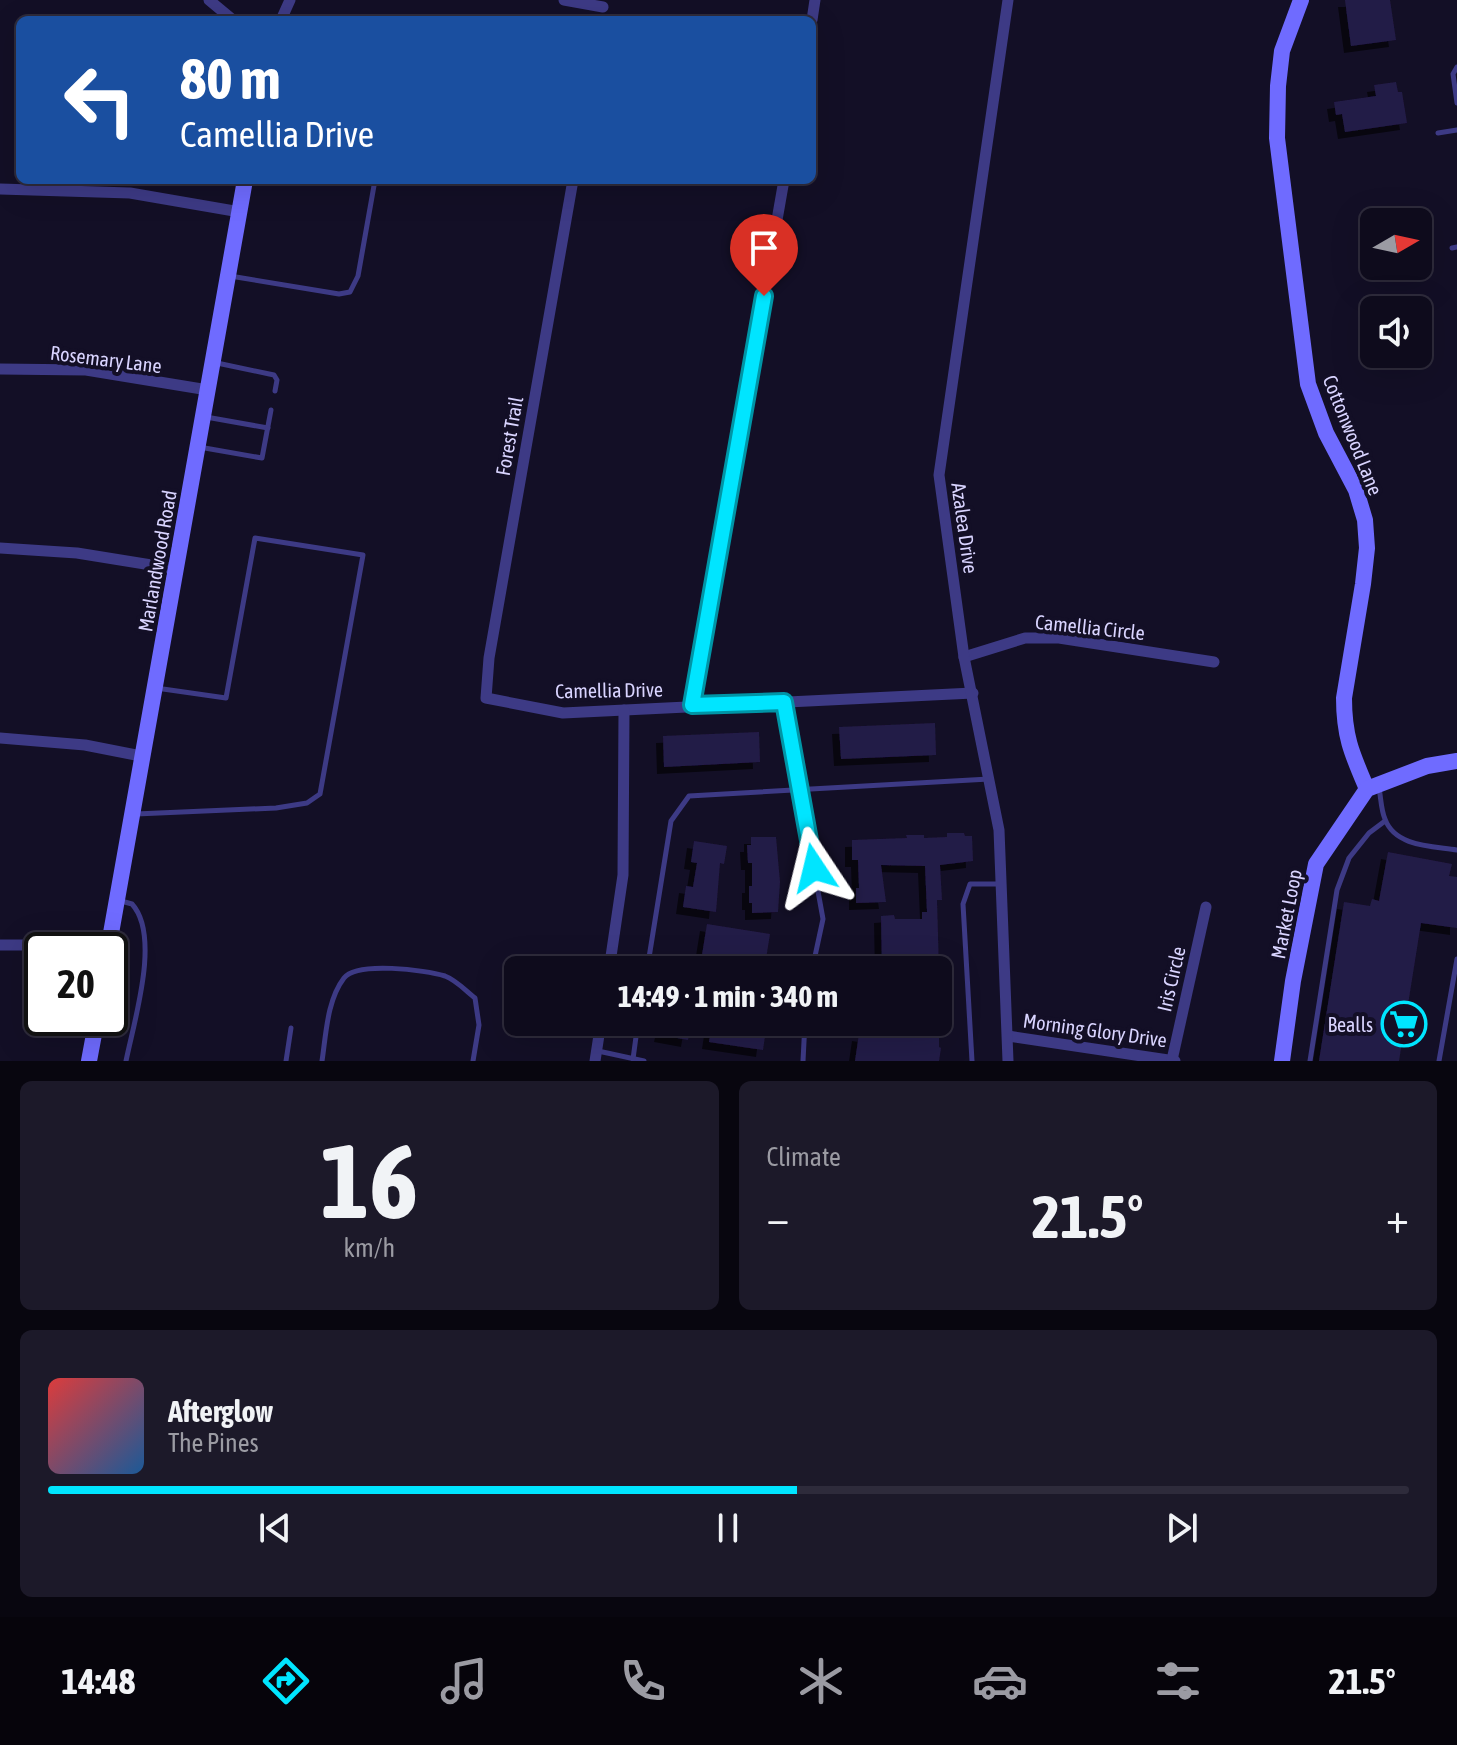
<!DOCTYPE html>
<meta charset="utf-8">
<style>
body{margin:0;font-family:"Asap Condensed",sans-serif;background:#1c1929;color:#f1f3f6;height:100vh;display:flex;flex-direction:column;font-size:30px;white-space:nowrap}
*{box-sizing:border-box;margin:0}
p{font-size:26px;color:#9b9ba3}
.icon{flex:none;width:44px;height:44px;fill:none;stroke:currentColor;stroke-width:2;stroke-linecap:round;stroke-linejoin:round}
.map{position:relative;height:1061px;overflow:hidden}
.drawer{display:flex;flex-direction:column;gap:20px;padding:20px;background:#08060f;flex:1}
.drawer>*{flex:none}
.guide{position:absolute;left:16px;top:16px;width:800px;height:168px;border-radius:12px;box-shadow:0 8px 32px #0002,0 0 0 2px #2e2b3b;background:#1a4fa0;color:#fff;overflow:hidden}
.needle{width:52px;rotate:81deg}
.buttons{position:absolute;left:1360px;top:208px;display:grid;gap:16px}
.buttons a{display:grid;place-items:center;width:72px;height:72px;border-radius:12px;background:#0e0b1c;box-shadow:0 8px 32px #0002,0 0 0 2px #2e2b3b;font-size:40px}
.speed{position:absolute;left:24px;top:932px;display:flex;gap:16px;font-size:40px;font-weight:700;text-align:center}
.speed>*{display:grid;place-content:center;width:104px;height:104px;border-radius:50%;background:#0e0b1c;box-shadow:0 8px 32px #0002,0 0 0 2px #2e2b3b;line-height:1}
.speed .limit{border:4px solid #111;border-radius:12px;background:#fff;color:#111}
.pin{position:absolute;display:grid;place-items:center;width:68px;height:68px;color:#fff;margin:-82px -34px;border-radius:50% 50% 50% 0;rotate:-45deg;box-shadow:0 0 8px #0007}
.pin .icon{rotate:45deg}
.me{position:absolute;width:88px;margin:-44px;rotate:350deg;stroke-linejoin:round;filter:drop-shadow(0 0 6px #0008)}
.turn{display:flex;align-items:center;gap:28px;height:168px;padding:0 32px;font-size:36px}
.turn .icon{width:104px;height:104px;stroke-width:2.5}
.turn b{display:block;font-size:56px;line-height:68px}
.big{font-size:60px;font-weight:700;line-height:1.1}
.drawer .widget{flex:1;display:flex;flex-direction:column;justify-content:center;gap:12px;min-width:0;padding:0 28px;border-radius:12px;background:#1c1929}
.drawer .dial{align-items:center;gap:0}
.dial b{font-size:104px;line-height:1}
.song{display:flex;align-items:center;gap:24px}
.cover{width:96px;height:96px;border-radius:12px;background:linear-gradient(135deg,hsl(0 70% 55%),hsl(210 70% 35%))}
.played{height:8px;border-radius:4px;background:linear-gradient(90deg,#00e5ff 55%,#2e2b3b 55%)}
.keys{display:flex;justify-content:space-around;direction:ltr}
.heat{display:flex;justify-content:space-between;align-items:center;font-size:44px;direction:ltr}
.drawer .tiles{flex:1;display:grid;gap:20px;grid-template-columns:1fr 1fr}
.widget:last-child{grid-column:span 2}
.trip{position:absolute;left:504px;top:956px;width:448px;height:80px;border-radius:12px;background:#0e0b1c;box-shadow:0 8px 32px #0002,0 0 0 2px #2e2b3b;font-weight:700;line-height:80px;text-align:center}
.dock{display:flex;height:128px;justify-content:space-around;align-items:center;background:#06040b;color:#9b9ba3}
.dock .icon{width:56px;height:56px}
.dock .on{color:#00e5ff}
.dock b{font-size:36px;color:#f1f3f6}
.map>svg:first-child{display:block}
</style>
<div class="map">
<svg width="1457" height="1061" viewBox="0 0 1457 1061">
<defs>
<filter id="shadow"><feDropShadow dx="-7" dy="7" stdDeviation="0" flood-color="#0009"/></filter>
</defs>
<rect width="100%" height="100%" fill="#130f26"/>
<g fill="#241b47" filter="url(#shadow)">
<path d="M1345 0H1390L1396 40 1351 46Z"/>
<path d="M1396 82 1398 92H1402L1407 123 1345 132 1342 114 1336 115 1334 102 1376 96 1374 85Z"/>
<path d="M935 723 936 755 841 759 839 727Z"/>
<path d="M759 732 760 762 664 767 663 736Z"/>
<path d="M947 833H964L965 836H972L973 861 940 865 942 900H937L939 970H882L881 916 894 915 895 919H922V912H927L925 866 881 865 886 902 856 903V888H859L858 860H852V840L907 838 906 835H924V838L947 837Z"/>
<path d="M751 837H776L780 882 778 912 752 913V903H749V886H752V863H748L747 845H751Z"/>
<path d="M694 841 727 846 724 864 720 863 716 912 683 907 686 886 693 887 697 863 691 862Z"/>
<path d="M1388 852 1452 864 1449 876 1457 877V928L1421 923 1399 1061H1319L1344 902 1370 906 1372 899 1379 901Z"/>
<path d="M707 924 770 934 765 965 702 955Z"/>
<path d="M664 1022H691L688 1040 661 1035Z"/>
<path d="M712 1022H767L763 1050 709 1042Z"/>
<path d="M865 1022H939V1047L941 1048 939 1061H855L859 1034 866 1035Z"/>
</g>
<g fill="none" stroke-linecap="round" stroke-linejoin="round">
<g stroke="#3d3a85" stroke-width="5">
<path d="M1457 67 1453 74 1457 103"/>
<path d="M1438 133 1457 130"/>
<path d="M1452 248 1457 247"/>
<path d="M230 276 339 294 350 292 358 276 375 180"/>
<path d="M217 363 274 375 277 380 275 391"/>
<path d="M206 417 268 428"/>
<path d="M199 447 262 458 271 410"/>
<path d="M784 703 823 919 812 970"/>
<path d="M1379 788C1381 798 1381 810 1385 819 1395 847 1433 846 1457 850"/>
<path d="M136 814 276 808 307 803 320 794 363 555 255 538 226 698 156 688"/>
<path d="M121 901 132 904C161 936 134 1021 126 1061"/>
<path d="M647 970 671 821 689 796 989 779"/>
<path d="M598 1051 644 1061"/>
<path d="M633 1059 638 1022"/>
<path d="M286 1061 291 1028"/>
<path d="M322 1061C326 1035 327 1000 344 978 357 961 425 970 445 976 456 980 466 991 475 998L479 1025 473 1061"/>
<path d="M803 1061 805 1022"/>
<path d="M972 1061 963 904 970 884H999"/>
<path d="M1310 1061 1337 890 1349 858 1369 833 1385 821"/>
<path d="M1439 1061 1457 959"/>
</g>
<g stroke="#3d3a85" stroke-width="11">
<path d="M209 0 233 20"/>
<path d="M564 0 603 7"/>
<path d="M281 20 290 0"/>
<path d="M812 20 815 0"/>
<path d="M573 180 489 658 486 698 563 713 973 693"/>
<path d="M0 189 130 193 240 212"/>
<path d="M0 369 86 370 208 390"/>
<path d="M0 548 77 553 176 569"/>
<path d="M964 657 1025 638H1059L1214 662"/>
<path d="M692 705 784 180"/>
<path d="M0 738 85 745 141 756"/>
<path d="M0 945H38L61 950"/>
<path d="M609 970 623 875 624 710"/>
<path d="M1008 1036 1175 1061"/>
<path d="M1172 1060 1206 907"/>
<path d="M595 1061 601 1022"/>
<path d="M1008 1061 999 830 964 657 939 475 1008 0"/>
</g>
<g stroke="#6f6bff" stroke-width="16">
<path d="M1301 0 1282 51 1278 86 1277 138 1308 384 1326 433 1356 490 1365 520 1367 548 1363 584 1344 698C1344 737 1352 754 1367 789"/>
<path d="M108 950 245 180"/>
<path d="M89 1061 97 1018"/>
<path d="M1282 1061 1293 981 1316 864 1367 789 1427 766 1457 761"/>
</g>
</g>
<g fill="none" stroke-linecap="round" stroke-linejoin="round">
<g stroke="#0095a6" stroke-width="20">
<path id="route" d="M764 296 692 705 784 702 814 868"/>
</g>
<use href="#route" stroke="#00e5ff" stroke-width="14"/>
</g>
<defs>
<g id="supermarket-ring" transform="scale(2.3)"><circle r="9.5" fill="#130f26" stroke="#00e5ff" stroke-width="1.5"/><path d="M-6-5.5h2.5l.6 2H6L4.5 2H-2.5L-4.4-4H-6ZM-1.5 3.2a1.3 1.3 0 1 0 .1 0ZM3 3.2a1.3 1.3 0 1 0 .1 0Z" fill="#00e5ff"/></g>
</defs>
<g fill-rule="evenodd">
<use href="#supermarket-ring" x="1404" y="1024"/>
</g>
<g text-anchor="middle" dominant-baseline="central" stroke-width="8" stroke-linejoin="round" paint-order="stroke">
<g font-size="20" fill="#d9d4ff" stroke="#130f26">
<text transform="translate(106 359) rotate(7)">Rosemary Lane</text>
<text transform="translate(1353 435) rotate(68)">Cottonwood Lane</text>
<text transform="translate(509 436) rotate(-80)">Forest Trail</text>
<text transform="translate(965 528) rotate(82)">Azalea Drive</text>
<text transform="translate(157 561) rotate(-80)">Marlandwood Road</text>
<text transform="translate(1090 627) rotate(6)">Camellia Circle</text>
<text transform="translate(609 690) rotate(-1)">Camellia Drive</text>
<text transform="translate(1286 914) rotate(-79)">Market Loop</text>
<text transform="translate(1171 979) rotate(-77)">Iris Circle</text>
<text transform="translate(1095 1030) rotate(8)">Morning Glory Drive</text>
</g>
<g font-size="20" fill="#d9d4ff" stroke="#130f26" text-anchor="end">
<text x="1373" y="1024">Bealls</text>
</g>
</g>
</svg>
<div class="buttons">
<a><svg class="needle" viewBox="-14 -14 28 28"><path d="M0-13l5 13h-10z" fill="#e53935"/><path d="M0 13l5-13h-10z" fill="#9b9ba3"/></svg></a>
<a><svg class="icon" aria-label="sound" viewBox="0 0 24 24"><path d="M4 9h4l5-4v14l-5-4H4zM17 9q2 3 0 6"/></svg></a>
</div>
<div class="speed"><div class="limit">20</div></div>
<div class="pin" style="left:764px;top:296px;background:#d93025"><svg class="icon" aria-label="arrive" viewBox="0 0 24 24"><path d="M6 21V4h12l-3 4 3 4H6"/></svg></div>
<svg class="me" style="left:814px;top:868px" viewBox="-20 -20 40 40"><path d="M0-17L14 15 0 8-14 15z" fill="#00e5ff" stroke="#fff" stroke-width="4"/></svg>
<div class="trip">14:49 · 1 min · 340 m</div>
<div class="guide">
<div class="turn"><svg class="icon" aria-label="left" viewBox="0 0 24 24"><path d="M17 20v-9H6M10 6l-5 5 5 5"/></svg><div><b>80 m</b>Camellia Drive</div></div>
</div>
</div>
<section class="drawer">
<div class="tiles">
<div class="widget dial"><b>16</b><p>km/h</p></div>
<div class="widget"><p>Climate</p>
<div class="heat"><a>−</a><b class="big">21.5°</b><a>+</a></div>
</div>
<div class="widget">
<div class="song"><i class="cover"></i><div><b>Afterglow</b><p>The Pines</p></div></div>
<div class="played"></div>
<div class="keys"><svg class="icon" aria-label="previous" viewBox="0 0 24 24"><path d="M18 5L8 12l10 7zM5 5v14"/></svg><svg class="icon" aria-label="pause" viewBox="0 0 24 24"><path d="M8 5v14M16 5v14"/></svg><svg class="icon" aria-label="next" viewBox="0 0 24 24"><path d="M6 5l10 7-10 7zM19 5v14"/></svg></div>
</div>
</div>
</section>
<nav class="dock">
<b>14:48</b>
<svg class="icon on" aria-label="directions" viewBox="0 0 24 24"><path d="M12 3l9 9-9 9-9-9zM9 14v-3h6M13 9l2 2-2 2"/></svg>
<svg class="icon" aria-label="music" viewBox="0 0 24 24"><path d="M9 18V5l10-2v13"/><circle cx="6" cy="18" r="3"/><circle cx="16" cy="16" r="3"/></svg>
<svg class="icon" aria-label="phone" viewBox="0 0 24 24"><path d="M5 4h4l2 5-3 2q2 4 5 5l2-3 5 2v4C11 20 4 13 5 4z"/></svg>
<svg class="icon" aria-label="climate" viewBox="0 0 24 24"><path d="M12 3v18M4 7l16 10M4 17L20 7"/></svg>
<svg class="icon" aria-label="car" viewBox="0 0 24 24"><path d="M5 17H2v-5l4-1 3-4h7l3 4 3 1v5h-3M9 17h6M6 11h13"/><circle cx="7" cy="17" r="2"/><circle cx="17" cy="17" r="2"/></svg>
<svg class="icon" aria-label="filters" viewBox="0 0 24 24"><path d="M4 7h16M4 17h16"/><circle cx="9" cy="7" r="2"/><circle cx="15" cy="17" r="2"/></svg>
<b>21.5°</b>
</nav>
